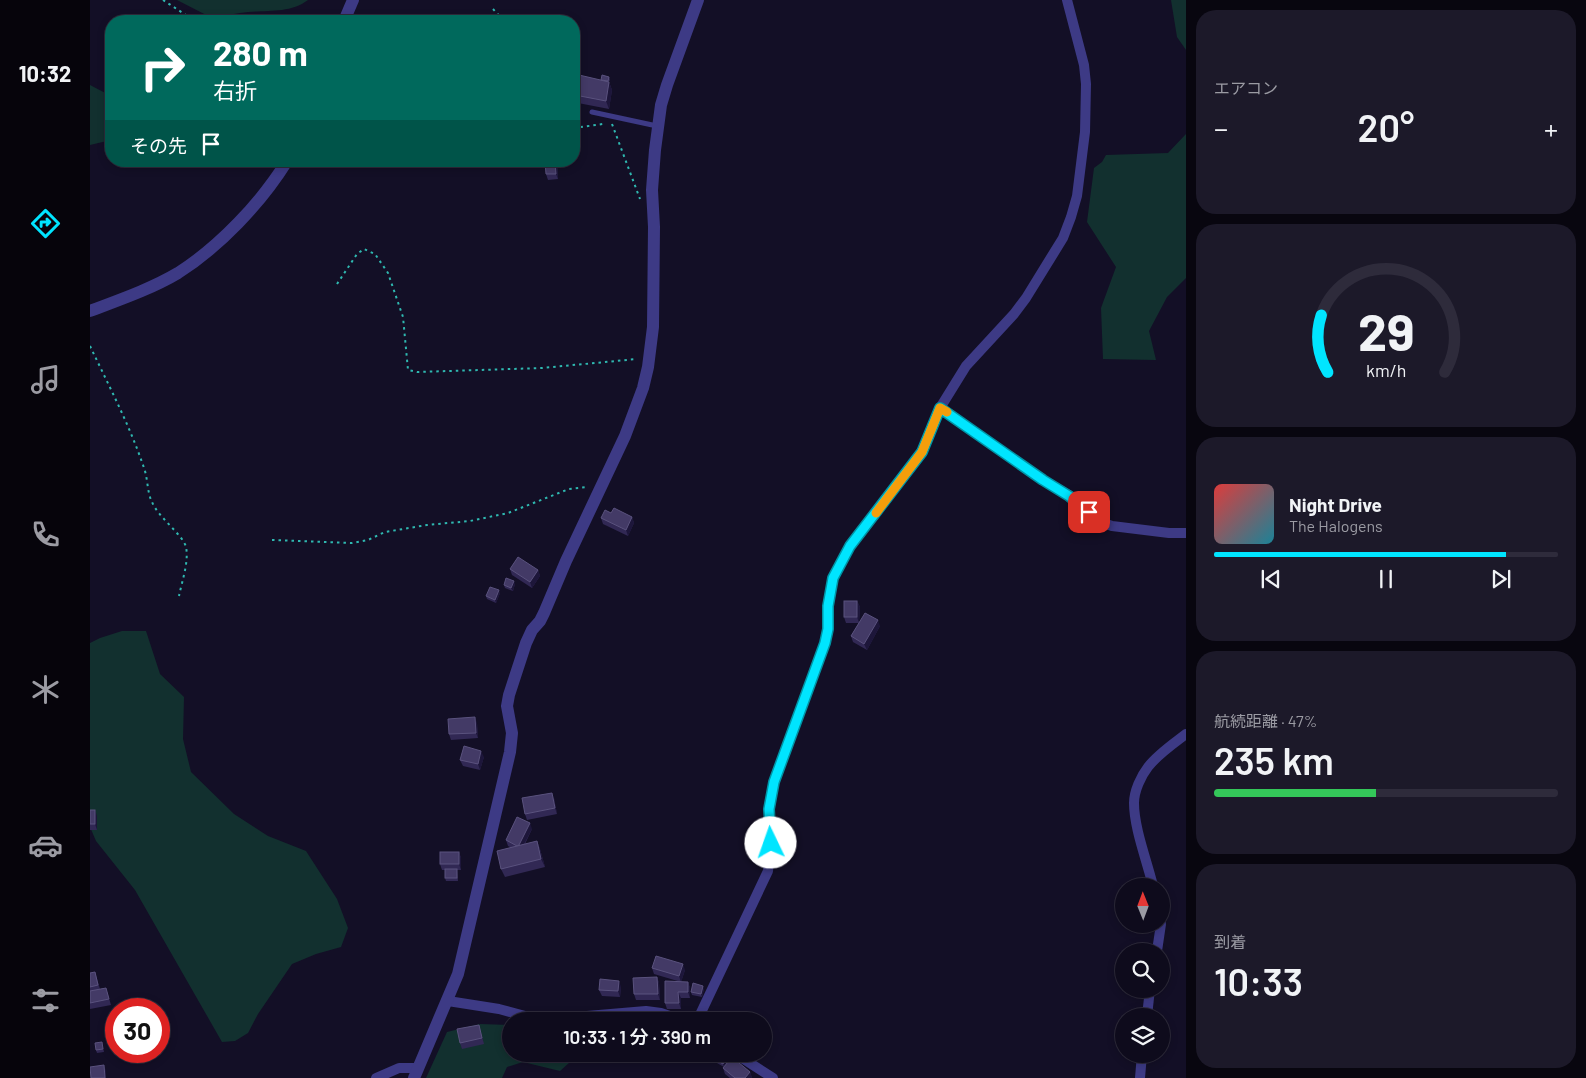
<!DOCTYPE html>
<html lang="ja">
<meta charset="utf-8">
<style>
body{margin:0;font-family:Barlow,"Noto Sans JP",sans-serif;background:#1c1929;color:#f1f3f6;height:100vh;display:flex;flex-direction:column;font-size:19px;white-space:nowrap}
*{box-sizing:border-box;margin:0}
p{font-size:16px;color:#9b9ba3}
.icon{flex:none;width:28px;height:28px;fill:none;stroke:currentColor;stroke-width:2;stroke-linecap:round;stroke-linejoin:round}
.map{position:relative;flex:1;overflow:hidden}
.side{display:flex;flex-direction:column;gap:10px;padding:10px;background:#08060f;width:400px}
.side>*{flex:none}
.guide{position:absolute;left:15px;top:15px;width:475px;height:152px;border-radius:20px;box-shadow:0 2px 8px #0003,0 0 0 1px #2e2b3b;background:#00695c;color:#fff;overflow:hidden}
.needle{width:32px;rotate:359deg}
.fabs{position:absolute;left:1025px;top:878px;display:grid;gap:10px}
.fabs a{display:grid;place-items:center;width:55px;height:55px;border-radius:50%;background:#0e0b1c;box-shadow:0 2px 8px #0003,0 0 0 1px #2e2b3b;font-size:25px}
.speed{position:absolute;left:15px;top:998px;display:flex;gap:10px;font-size:25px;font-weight:700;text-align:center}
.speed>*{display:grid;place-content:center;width:65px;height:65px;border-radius:50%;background:#0e0b1c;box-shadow:0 2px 8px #0003,0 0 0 1px #2e2b3b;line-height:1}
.speed .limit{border:8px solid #d22;background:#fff;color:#111}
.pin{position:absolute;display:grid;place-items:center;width:42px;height:42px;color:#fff;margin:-21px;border-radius:10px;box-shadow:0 2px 8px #0006}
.me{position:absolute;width:55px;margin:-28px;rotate:357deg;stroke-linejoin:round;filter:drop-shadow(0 0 4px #0008)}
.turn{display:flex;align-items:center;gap:18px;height:105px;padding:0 25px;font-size:22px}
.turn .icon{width:65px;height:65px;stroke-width:2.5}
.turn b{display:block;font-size:35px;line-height:42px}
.then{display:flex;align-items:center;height:48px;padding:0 25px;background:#0003;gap:10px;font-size:19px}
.big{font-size:38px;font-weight:600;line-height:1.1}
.side .tile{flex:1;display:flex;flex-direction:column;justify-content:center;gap:8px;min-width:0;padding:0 18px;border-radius:20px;background:#1c1929}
.side .dial{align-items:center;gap:0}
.dial svg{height:130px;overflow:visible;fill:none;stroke:#2e2b3b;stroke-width:7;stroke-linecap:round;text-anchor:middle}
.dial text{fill:#f1f3f6;stroke:none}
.song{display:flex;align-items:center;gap:15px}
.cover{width:60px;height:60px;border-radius:8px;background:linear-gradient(135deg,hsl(0 70% 55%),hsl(190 70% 35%))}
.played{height:5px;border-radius:2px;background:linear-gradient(90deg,#00e5ff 85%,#2e2b3b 85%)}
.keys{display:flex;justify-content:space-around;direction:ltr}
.heat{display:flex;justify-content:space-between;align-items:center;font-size:28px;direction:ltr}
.charge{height:8px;border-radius:4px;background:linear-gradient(90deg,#34c759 47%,#2e2b3b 0)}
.trip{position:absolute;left:412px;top:1012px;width:270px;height:50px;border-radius:25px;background:#0e0b1c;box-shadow:0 2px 8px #0003,0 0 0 1px #2e2b3b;font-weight:600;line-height:50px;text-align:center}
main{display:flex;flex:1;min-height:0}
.menu{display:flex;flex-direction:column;width:90px;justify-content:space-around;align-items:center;background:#06040b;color:#9b9ba3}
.menu .icon{width:35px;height:35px}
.menu .selected{color:#00e5ff}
.menu b{font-size:22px;color:#f1f3f6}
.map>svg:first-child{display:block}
</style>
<main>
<nav class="menu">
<b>10:32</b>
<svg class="icon selected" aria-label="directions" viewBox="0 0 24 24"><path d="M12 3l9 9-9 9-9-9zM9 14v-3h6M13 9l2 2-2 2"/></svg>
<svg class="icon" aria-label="music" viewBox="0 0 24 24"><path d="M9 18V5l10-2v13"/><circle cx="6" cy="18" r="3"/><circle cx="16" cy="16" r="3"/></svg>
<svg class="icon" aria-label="phone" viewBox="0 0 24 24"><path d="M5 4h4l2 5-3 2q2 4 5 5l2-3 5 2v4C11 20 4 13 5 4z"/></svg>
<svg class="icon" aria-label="climate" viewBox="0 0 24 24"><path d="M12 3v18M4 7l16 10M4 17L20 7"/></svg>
<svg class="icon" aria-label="car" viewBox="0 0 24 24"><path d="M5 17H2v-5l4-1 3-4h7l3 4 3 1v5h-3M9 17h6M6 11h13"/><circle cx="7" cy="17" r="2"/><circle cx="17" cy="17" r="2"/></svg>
<svg class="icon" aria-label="filters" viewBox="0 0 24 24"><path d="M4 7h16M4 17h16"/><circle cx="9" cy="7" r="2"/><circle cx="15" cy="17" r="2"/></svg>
</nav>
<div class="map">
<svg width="1096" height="1078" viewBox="0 0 1096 1078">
<rect width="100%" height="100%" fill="#130f26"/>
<g fill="#12302f">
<path d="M87 0H218C198 15 173 9 150 13 142 14 133 17 124 19Z"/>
<path d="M1081 0H1096V50L1087 37Z"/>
<path d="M0 85 21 96V140L0 145Z"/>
<path d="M1096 134V278L1077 297 1059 331 1066 360 1013 359 1011 308 1026 267 997 222 1004 168 1012 162 1016 155 1078 153Z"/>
<path d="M32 631H56L70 674 94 697 93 739 101 772 144 814 178 836 216 851 247 899 258 928 251 947 226 954 202 964 168 1014 158 1033 145 1041 132 1042 45 890 6 841 0 827V643L10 638Z"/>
<path d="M390 1024 421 1025V1054H489L470 1071 433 1062 417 1067 412 1078H336L357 1032Z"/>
</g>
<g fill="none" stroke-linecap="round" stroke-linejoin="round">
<g stroke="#2fb8b0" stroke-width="2" stroke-dasharray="2.5 4" stroke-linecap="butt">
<path d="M73 0 105 21"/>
<path d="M403 9 414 21"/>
<path d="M522 124 550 199"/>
<path d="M484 128 513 124"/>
<path d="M247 284 267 254 274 249 285 254 298 273 313 317 318 370 327 372 452 368 547 359"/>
<path d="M0 346C19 386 40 426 54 468 58 479 57 492 62 502 68 517 93 535 96 547 99 562 92 581 89 596"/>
<path d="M182 540 262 543 278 540 295 532 337 525 380 521 418 513 479 489 498 487"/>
</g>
<path stroke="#3d3a85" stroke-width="5" d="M502 112 567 126"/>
<g stroke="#3d3a85" stroke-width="10">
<path d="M850 408 953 480 979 495 1008 521 1022 526 1079 533H1096"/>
<path d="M1063 886C1057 861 1044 828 1044 803 1044 791 1051 776 1058 767 1068 754 1083 744 1096 734"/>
<path d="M1067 951 1071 924"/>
<path d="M358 1001 409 1009 450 1020 556 1011 571 1013 594 1021"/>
<path d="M1057 1016 1060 989"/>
<path d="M607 1021 678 871 681 843 679 809 684 782 735 643 738 629V606L743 578 760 546 832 452 850 408 876 366 924 314 936 298 973 238 981 217 987 196 995 132 996 84 994 65 977 0"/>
<path d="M646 1054 683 1078"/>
<path d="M286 1078 309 1068H328"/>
<path d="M1050 1078 1052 1054"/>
</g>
<g stroke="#3d3a85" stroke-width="12">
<path d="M254 21 263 0"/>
<path d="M0 311C29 300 61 289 88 273 129 247 171 203 197 161"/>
<path d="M324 1078 368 974 420 752 422 733 417 706 419 695 436 643 442 630 450 621 454 613 476 561 535 436 553 388 558 367 563 327 564 227 562 190 565 150 571 105 577 85 608 0"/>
</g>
</g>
<g fill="#312854">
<path d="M519 77 520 80 519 82 522 90 519 109 488 103 485 95Z"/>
<path d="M455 161H467L468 179 458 180 456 174Z"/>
<path d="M521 513 542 517 544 523 538 536 513 524 511 518Z"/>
<path d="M420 569 448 570 450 576 442 588 422 575Z"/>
<path d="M425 584 423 591 415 588 414 585Z"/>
<path d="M410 593 406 603 397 599 396 596Z"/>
<path d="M767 601 770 607 769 622 790 626 777 650 763 642 761 636 769 623H756L754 617Z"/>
<path d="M387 723 388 738 361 740 359 734Z"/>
<path d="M394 757 390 770 373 766 370 760Z"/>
<path d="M464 798 467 814 437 820 435 814Z"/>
<path d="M0 810 7 816V830H0Z"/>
<path d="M442 829 435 844 447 841 450 849 455 867 415 877 411 869 420 847 418 846 416 840Z"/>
<path d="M369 852 371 858V870H367L368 881H356L355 878V870H352L350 864Z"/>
<path d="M562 968 595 970 591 982 564 974Z"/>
<path d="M5 972 10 989 16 988 21 1005 0 1009V973Z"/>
<path d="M567 977 569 983 570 1000H546L544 994Z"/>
<path d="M598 982 600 988V998H591V1009H577L575 1003Z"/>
<path d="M531 987 530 997 512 996 509 990Z"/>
<path d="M614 989 612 997 602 995 601 992Z"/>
<path d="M389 1025 394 1044 372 1049 370 1043Z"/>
<path d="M12 1042 14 1052 7 1053 6 1050Z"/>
<path d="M641 1055 635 1065 660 1072 662 1078H640L635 1074 633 1068 634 1067 627 1063 626 1060Z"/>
</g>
<g fill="#1d163a">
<path d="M519 82 522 90 519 109 516 101Z"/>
<path d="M465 161H467L468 179 466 174Z"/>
<path d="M542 517 544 523 538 536 536 530Z"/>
<path d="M448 570 450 576 442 588 440 582Z"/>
<path d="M424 581 425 584 423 591 421 588Z"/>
<path d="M409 590 410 593 406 603 405 600Z"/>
<path d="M767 601 770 607 769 623 767 617Z"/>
<path d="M788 620 790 626 777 650 774 644Z"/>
<path d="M385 717 387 723 388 738 386 733Z"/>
<path d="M391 751 394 757 390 770 388 764Z"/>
<path d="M462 793 464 798 467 814 465 808Z"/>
<path d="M5 810 7 816V830L5 824Z"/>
<path d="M440 823 442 829 430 852 428 846Z"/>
<path d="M447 841 450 849 455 867 451 859Z"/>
<path d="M369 852 371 858V870L369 864Z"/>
<path d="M593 964 595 970 591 982 589 976Z"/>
<path d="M567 977 569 983 570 1000 568 994Z"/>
<path d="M529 981 531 987 530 997 528 991Z"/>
<path d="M598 982 600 988V998L598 992Z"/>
<path d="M613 986 614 989 612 997 611 994Z"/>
<path d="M588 992 591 998V1009L589 1003Z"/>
<path d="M541 1012 543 1018V1021H541Z"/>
<path d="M639 1054H640L641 1055 634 1067 633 1064Z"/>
<path d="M14 1065 16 1071V1078H15Z"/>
<path d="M660 1072 662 1078H655Z"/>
</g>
<g fill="#433a66" stroke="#5a527e">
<path d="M489 75 519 82 516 101 485 95Z"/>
<path d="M512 75 519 77 518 81 511 80Z"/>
<path d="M455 161H465L466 174H456Z"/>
<path d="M524 508 542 517 536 530 511 518 515 510 521 513Z"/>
<path d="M428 557 448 570 440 582 420 569Z"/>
<path d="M416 578 424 581 421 588 414 585Z"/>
<path d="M400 587 409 590 405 600 396 596Z"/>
<rect x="754" y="601" width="13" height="16"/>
<path d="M775 613 788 620 774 644 761 636Z"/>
<path d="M385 717 386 733 359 734 358 719Z"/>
<path d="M374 746 391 751 388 764 370 760Z"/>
<path d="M462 793 465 808 435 814 432 798Z"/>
<rect x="0" y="810" width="5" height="14"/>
<path d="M427 817 440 823 429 845 427 846 416 840Z"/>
<path d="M447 841 451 859 411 869 407 851Z"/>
<rect x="350" y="852" width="19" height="12"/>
<rect x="355" y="869" width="12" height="9"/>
<path d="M566 956 593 964 589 976 562 968Z"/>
<path d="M5 972 8 985 0 987V973Z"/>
<path d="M567 977 568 994H544L543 978Z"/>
<path d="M510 979 529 981 528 991 509 990Z"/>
<path d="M575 981 598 982V992H588L589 1003H575Z"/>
<path d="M603 983 613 986 611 994 601 992Z"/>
<path d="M16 988 19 999 0 1003V991Z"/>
<rect x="528" y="1012" width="13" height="9"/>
<rect x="502" y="1015" width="18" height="6"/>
<path d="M389 1025 392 1038 370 1043 367 1029Z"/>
<path d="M12 1042 13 1049 6 1050 5 1043Z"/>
<path d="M630 1054H639L633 1064 626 1060Z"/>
<path d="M642 1057 660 1072 655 1078H645L633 1068Z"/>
<path d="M14 1065 15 1078H1L0 1067Z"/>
</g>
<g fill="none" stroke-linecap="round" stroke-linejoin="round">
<g stroke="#0095a6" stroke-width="12">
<path id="route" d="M681 843 679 809 684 782 735 643 738 629V606L743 578 760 546 832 452 850 408 953 480 979 496 999 512"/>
</g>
<use href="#route" stroke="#00e5ff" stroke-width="9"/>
<path stroke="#f59e0b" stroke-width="9" d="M786 513 832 452 850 408 857 412"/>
</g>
</svg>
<div class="fabs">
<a><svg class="needle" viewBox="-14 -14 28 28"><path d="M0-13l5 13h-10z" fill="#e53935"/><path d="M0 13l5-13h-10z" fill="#9b9ba3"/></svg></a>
<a><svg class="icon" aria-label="search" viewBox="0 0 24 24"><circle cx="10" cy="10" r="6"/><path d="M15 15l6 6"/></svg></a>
<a><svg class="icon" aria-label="layers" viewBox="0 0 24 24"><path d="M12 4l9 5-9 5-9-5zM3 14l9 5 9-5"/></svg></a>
</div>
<div class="speed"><div class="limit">30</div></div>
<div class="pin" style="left:999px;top:512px;background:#d93025"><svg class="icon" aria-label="arrive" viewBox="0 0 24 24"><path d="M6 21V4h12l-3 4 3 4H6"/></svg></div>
<svg class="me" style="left:681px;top:843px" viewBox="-20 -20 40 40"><circle r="19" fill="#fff"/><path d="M0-13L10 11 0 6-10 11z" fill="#00e5ff"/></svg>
<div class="trip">10:33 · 1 分 · 390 m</div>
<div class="guide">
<div class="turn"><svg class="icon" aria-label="right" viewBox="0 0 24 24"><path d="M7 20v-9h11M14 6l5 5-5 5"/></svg><div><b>280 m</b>右折</div></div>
<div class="then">その先<svg class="icon" aria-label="arrive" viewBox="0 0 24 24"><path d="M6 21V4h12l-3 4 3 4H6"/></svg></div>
</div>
</div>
<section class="side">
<div class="tile"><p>エアコン</p>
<div class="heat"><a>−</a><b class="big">20°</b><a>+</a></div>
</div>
<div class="tile dial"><svg viewBox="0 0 100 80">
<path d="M14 69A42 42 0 1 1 86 69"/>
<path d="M14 69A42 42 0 0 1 10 34" stroke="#00e5ff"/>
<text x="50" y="56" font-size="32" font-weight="700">29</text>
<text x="50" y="72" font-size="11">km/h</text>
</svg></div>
<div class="tile">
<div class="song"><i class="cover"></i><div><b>Night Drive</b><p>The Halogens</p></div></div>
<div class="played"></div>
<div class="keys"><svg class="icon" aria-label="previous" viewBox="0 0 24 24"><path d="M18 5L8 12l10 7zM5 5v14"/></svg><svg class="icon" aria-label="pause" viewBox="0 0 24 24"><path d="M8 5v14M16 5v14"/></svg><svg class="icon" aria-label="next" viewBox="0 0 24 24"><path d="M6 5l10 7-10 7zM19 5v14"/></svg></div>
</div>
<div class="tile"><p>航続距離 · 47%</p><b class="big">235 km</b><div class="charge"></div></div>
<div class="tile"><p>到着</p><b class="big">10:33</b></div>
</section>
</main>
